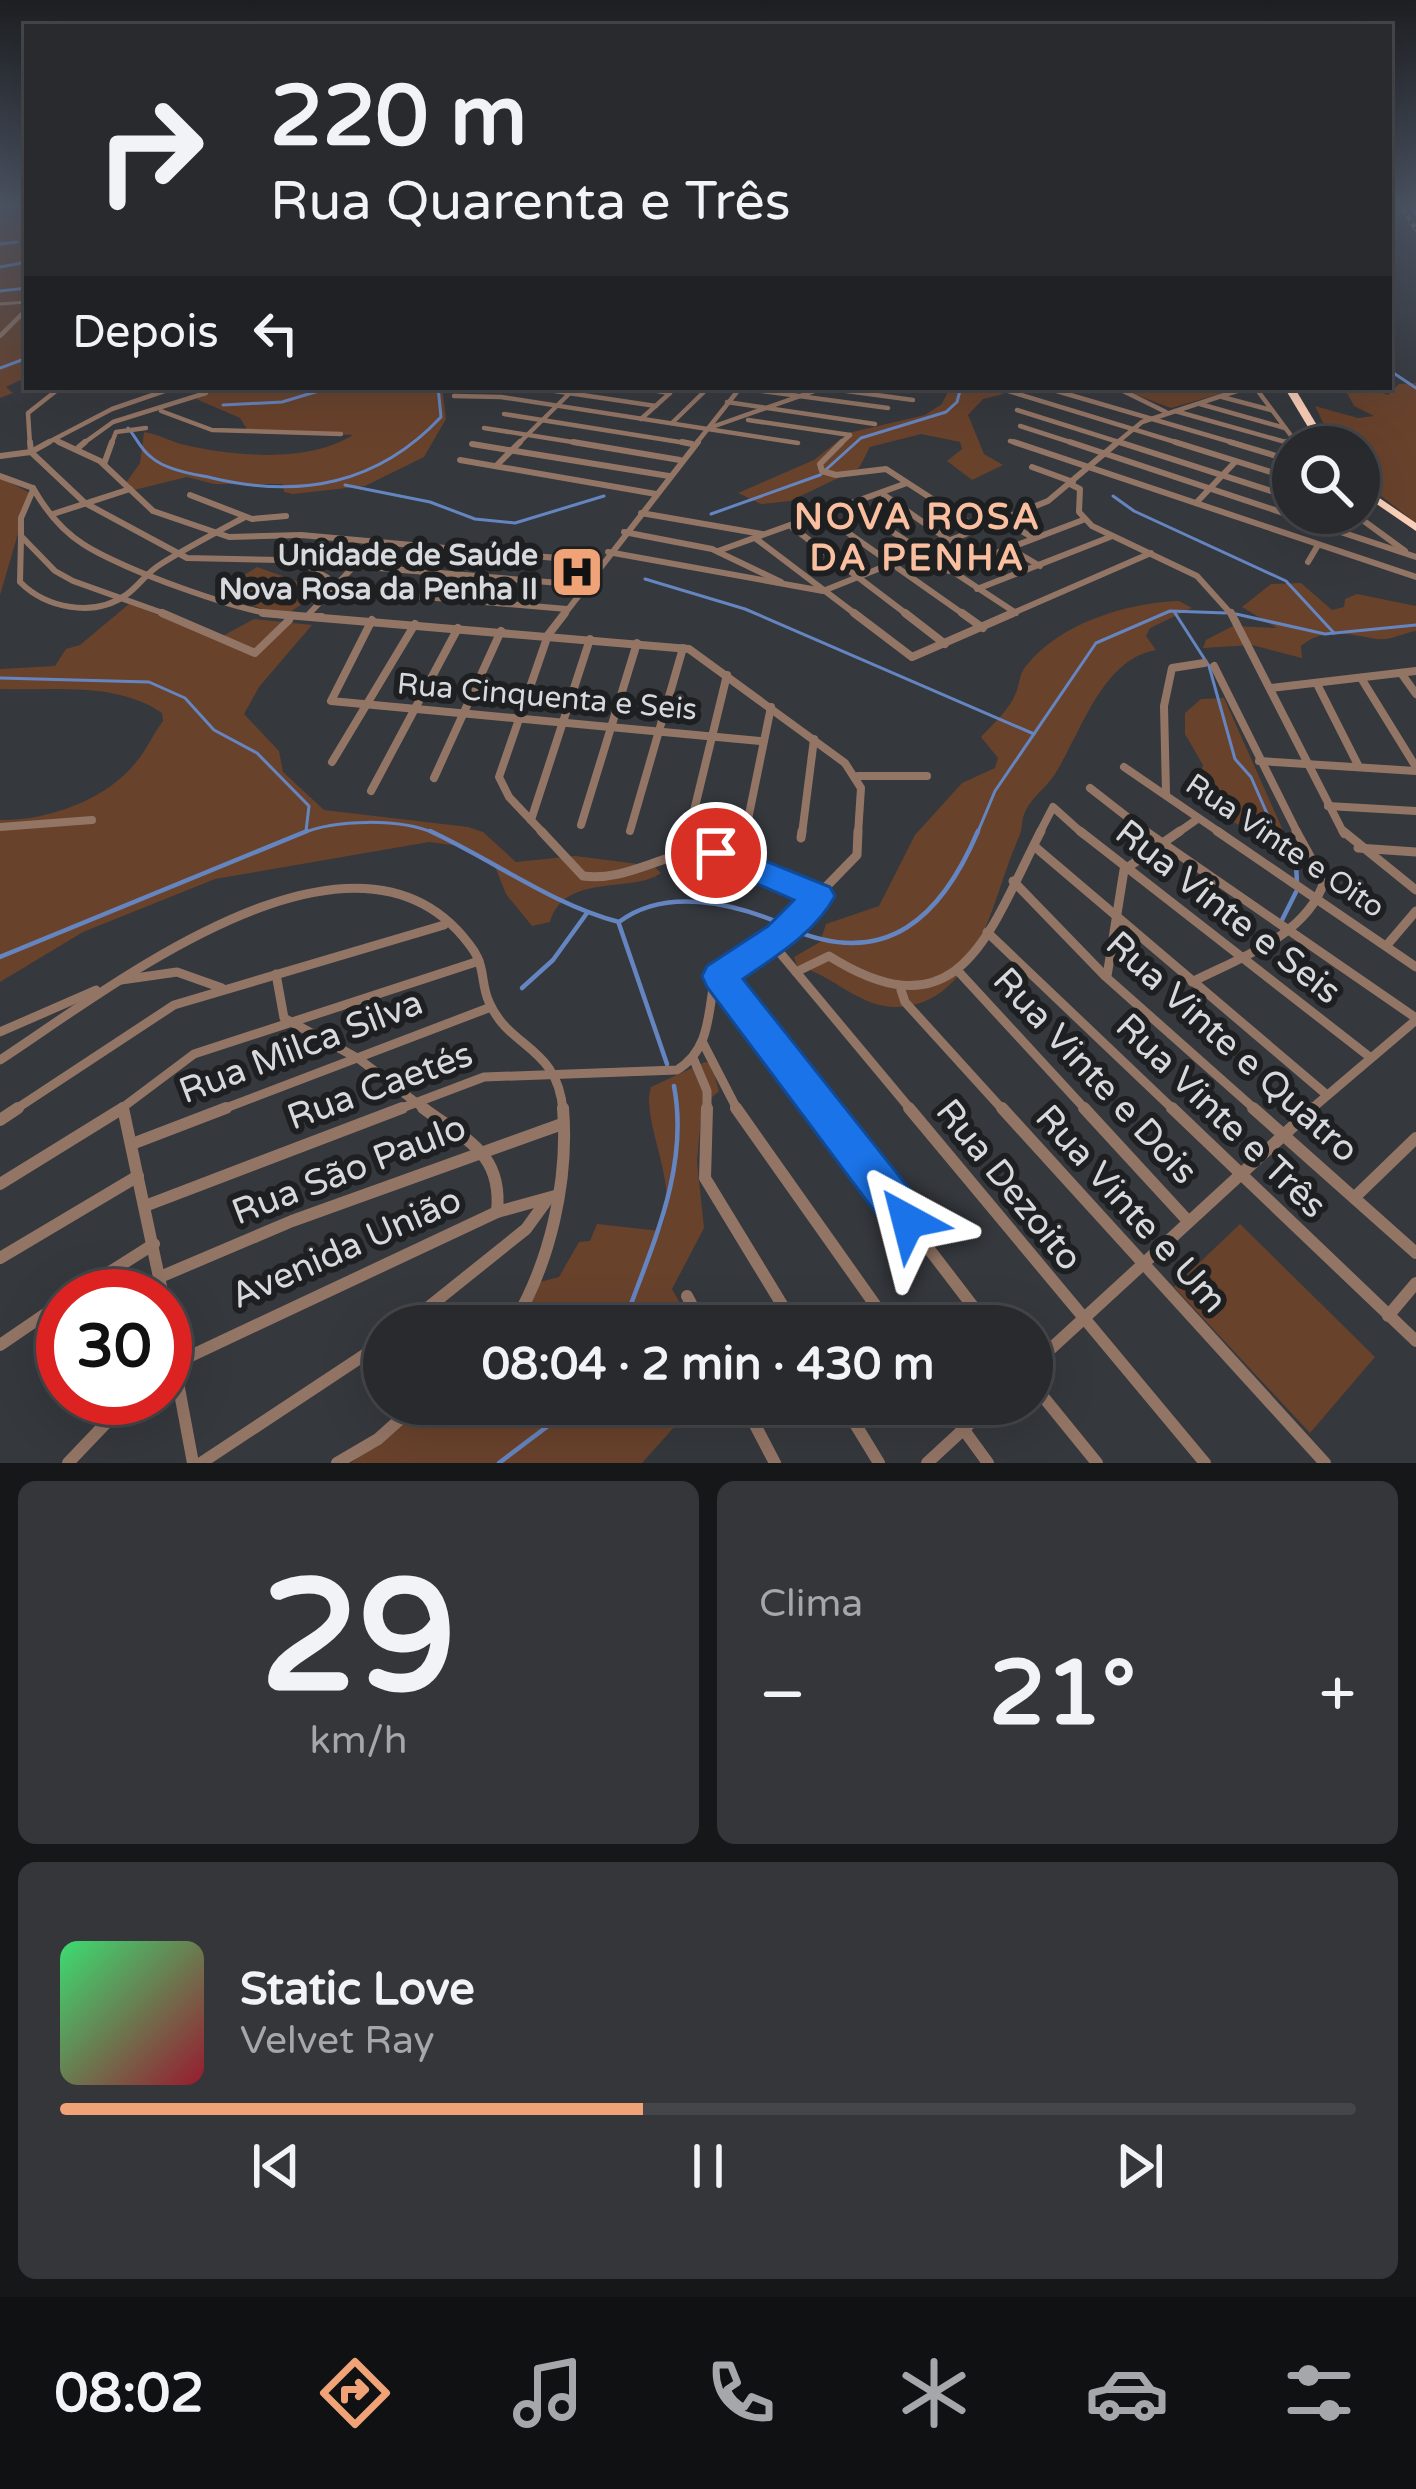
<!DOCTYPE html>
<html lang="pt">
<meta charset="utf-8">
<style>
body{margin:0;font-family:"Varela Round",sans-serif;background:#34363a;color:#f1f3f6;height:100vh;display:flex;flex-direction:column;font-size:45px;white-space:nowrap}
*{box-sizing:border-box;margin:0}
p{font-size:39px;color:#a5a7aa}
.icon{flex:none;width:66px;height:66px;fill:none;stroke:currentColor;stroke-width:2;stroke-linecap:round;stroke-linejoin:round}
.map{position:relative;height:1463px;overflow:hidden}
.details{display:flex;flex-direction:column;gap:18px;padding:18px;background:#161719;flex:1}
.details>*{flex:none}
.banner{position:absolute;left:24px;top:24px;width:1368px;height:366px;border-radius:0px;box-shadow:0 12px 48px #0002,0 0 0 3px #44464a;background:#282a2e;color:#f1f3f6;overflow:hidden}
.fabs{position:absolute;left:1272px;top:426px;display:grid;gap:24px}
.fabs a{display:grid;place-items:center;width:108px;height:108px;border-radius:50%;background:#282a2e;box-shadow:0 12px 48px #0002,0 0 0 3px #44464a;font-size:60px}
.speed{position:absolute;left:36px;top:1269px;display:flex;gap:24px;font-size:60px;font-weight:700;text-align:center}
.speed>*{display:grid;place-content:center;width:156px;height:156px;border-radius:50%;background:#282a2e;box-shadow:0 12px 48px #0002,0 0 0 3px #44464a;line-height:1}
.speed .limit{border:18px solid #d22;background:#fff;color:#111}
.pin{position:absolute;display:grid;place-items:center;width:102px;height:102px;color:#fff;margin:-51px;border:6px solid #fff;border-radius:50%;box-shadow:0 3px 12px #0007}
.me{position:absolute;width:132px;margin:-66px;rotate:322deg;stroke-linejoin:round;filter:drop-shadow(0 0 9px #0008)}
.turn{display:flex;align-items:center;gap:42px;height:252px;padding:0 48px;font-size:54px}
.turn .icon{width:156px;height:156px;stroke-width:2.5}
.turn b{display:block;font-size:84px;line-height:102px}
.then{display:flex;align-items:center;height:114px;padding:0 48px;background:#0003;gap:24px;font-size:45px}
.big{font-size:90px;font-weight:700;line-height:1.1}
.details .card{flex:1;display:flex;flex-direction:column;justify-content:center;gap:18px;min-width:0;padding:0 42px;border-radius:18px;background:#34363a}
.details .dial{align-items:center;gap:0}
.dial b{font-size:156px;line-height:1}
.song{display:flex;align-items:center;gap:36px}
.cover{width:144px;height:144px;border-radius:18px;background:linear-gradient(135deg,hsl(140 70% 55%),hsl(350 70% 35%))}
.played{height:12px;border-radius:6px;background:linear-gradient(90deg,#efa377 45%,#44464a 45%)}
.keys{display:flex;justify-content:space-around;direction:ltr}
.heat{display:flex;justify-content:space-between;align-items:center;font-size:66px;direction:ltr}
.details .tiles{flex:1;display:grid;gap:18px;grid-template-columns:1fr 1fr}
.card:last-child{grid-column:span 2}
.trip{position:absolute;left:363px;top:1305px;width:690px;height:120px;border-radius:60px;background:#282a2e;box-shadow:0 12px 48px #0002,0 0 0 3px #44464a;font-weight:700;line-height:120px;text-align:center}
.tabs{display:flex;height:192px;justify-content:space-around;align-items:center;background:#101112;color:#a5a7aa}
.tabs .icon{width:84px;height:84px}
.tabs .active{color:#efa377}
.tabs b{font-size:54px;color:#f1f3f6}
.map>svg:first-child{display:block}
</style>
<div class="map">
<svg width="1416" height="1463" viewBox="0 0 1416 1463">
<rect width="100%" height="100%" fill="#35383d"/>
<g fill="#69422c">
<path d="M11 205 27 208V377L6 387 13 393 0 398V207Z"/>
<path d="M1416 383V523L1359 479V447H1335L1315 406 1358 418 1374 416 1354 406 1344 387H1381L1378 391 1388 395 1399 384Z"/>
<path d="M210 387H442L446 419 424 457 365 486 293 494 284 492 283 484H214L187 477 134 490 125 484 140 463 144 432C157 434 168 440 181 444 232 456 306 464 353 435L247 429 240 418 196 399 213 391Z"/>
<path d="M950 387H997L1003 394 983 399 968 415 984 454 1003 465 972 480 947 461 962 449 960 442 921 434 870 447 859 468 790 501 761 504 738 493 814 460 848 433 925 415 942 404Z"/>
<path d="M1115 387H1245L1171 408Z"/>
<path d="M0 477 30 493 0 595Z"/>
<path d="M257 567 322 590 283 617 217 592Z"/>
<path d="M1301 583 1332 610 1344 607 1345 599 1357 594 1416 606V631C1403 633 1390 641 1377 639 1351 635 1324 626 1301 646L1302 658 1252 645 1203 648 1206 640 1233 626 1277 628 1242 607 1271 584Z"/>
<path d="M1179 601 1192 608 1150 628 1146 636 1156 650C1102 659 1081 733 1055 774 1047 787 1032 797 1026 810 1021 818 1023 829 1019 837 993 893 979 1004 898 1007 858 1008 833 974 797 966L794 957 820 942 826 924 879 906 915 835 962 783 995 768 998 758 981 737C993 724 1009 710 1016 693 1020 683 1019 674 1026 666 1060 623 1126 603 1179 601Z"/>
<path d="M129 604 219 638 254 619 312 625 259 687 244 714 279 751 283 772 324 810 468 827 483 832 516 862 575 856 654 866 661 873C633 894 564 872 550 922L532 926 506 894 494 864 460 846 429 842 215 879 83 932 0 982V820C47 821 107 800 137 761 147 749 153 734 163 721L162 713C115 681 53 691 0 689V669L55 666 66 649 80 645Z"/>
<path d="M1224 698 1290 846 1285 848 1217 814 1197 788 1203 765 1185 734V713L1201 699Z"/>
<path d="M705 1062 711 1063 719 1091 702 1106 697 1162 704 1228 672 1289 693 1326H515L540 1282 559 1277 579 1242 590 1241 597 1224 660 1231C680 1189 648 1138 649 1096L651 1087Z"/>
<path d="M1240 1224 1375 1357 1310 1433 1174 1287Z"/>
<path d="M424 1404H695L642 1463H351Z"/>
</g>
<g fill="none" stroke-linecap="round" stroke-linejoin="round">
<g stroke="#6585c1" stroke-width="3">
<path d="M1408 205 1416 215"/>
<path d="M0 244 17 242"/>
<path d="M0 267 27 262"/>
<path d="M0 291 27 288"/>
<path d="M0 368 27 358"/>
<path d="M1389 370 1416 388"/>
<path d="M1187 387 1192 390"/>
<path d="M223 405 282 402 332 387"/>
<path d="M128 428C136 437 141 450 151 457 165 470 194 474 212 478 301 499 378 484 441 417L438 387"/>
<path d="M345 485 430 502 475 519 515 523 604 496"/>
<path d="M1113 496 1134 511 1286 581 1334 633"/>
<path d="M711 514 820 475 861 438 946 412 957 402 961 387"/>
<path d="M645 579 745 609 1034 734"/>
<path d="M1175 613 1209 666 1235 759 1251 777 1276 834"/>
<path d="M1236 614 1325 634 1416 625"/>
<path d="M0 678 149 682 185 698 214 730 257 753 309 806 306 831"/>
<path d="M300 834C335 819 401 818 436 834"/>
<path d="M977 834 995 791 1096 643 1170 611 1226 613"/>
</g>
<g stroke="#6585c1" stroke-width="4.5">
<path d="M430 831C495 861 551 904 619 922 665 887 733 903 782 924"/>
<path d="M1275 831 1296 863 1297 883"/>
<path d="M1282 920 1296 892"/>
<path d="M619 924 667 1064"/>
<path d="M791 929C887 970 942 916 978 831"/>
<path d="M0 957 307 831"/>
<path d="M522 988 553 960 587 913"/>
<path d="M623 1326C650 1249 690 1170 674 1086"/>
<path d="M499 1463 577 1404"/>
</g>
<g stroke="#937565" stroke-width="3">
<path d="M0 206 5 205"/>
<path d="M0 304 27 302"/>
</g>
<g stroke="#937565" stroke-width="4.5">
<path d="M0 336 27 309"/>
<path d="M528 387 656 406"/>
<path d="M633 387 670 393"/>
<path d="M732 387 888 408"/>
<path d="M917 387 930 389"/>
<path d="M1043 387 1241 445"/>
<path d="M1115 387 1166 412"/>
<path d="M1255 387 1298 445"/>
<path d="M825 388 913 400"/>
<path d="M1002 389 1185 445"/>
<path d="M454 396 501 397 798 443"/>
<path d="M1222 397 1271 410"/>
<path d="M727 402 875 424"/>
<path d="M1200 404 1285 428"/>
<path d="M1017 410 1128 445"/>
<path d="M161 411 212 430 341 434"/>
<path d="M1175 411 1296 445"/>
<path d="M504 414 692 444"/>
<path d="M641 419 670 393"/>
<path d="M748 420 850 435"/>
<path d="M672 423 709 387"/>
<path d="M1020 426 1079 445"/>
<path d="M484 428 591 445"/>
<path d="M709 428 826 387"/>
<path d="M54 440 66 445"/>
<path d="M1010 441 1023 445"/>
<path d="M472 444 481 445"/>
<path d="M30 445 28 413 61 387"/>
<path d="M43 445 112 409 176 387"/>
<path d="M81 445 113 422 206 393 202 387"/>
<path d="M111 445 116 432 146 428"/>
<path d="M517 445 576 387"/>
<path d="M695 445 740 388"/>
<path d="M839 445 850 435"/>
<path d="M1114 445 1142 422 1249 387"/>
</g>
<g stroke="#937565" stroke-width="6">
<path d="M30 442 31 452"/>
<path d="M59 442 100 461 153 511 229 537 301 535 601 562"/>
<path d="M573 442 680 460"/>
<path d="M682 442 692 444"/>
<path d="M842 442 820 464 822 471 836 475 886 469 977 528"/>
<path d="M1014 442 1416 577"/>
<path d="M1070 442 1416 557"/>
<path d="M1119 442 1293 498"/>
<path d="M1175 442 1293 479"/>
<path d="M1230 442 1293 461"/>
<path d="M1286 442 1298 446"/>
<path d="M472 444 669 476"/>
<path d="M78 448 85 442"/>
<path d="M31 452 85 503 187 558 282 560 584 585"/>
<path d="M0 456 31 452 49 442"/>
<path d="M460 460 656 494"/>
<path d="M104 464 112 442"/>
<path d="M496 466 520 442"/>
<path d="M1032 467 1073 482"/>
<path d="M0 476 33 488"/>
<path d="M1070 484 1080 489 1079 512 1092 526 1197 576 1233 616"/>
<path d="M33 488C46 511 61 530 83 544 121 569 246 615 290 616"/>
<path d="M33 490 21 518V536L55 571 73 581 171 616"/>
<path d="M190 495 252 519 286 516"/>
<path d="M884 495 950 541"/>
<path d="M1196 503 1235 462"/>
<path d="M853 506 1016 613"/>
<path d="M641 513 762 534"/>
<path d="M1353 513 1405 551"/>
<path d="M53 514 130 489"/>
<path d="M824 516 966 616"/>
<path d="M1001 519 1030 536"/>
<path d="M792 527 909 616"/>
<path d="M624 532 712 549 781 582"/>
<path d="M21 538 20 582C46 608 93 618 126 595 139 586 147 572 161 564 188 547 217 532 245 517"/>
<path d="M755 538 858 616"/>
<path d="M1009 548 1040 566"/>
<path d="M718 551 907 483"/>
<path d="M608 552 823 591 1048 501 1118 442"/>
<path d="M1308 562 1318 545"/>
<path d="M306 565 328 578 331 589 567 609"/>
<path d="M949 571 1083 520"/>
<path d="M977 589 1110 537"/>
<path d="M308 615 374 545"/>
<path d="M294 616H322"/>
<path d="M563 616 698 442"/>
<path d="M1006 616 1151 553"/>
</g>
<g stroke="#937565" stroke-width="8">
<path d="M162 613 255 653 289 620"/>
<path d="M263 613 689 649 845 763 861 788 858 834"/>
<path d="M854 613 912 657 1013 613"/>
<path d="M905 613 945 644"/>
<path d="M962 613 983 628"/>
<path d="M1231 613 1344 834"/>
<path d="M372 620 331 701 760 741"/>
<path d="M1214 666 1298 834"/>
<path d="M1401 673 1416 694"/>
<path d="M1361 678 1416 767"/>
<path d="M1317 684 1359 767"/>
<path d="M1271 688 1416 671"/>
<path d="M1259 761 1416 771"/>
<path d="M332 762 415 624"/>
<path d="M1124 767 1222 834"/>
<path d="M858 776H927"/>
<path d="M434 778 501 631"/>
<path d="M1090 788 1149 834"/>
<path d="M371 791 458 628"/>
<path d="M1166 793 1164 706 1172 668 1204 663"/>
<path d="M1328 806 1416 811"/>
<path d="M693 815 727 675"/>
<path d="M531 820 590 639"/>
<path d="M581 825 637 643"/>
<path d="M0 827 92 820"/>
<path d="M630 831 683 648"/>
<path d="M544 834 509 797 499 777 548 635 565 613"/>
<path d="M745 834 771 707"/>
<path d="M802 834 814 739"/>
<path d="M1039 834 1053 807 1083 834"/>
<path d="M1176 834 1196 820"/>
</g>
<g stroke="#937565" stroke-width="9">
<path d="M541 831 583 876C624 881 654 858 694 852 738 846 781 877 818 896"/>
<path d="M1080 831 1371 1058"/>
<path d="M1145 831 1416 1018"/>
<path d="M1217 831 1416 967"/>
<path d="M1343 831 1416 890"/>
<path d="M801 838 802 831"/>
<path d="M744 839 745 831"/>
<path d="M1034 846 1327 1095"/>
<path d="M1358 848 1416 852"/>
<path d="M1013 881 1106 977 1257 1111"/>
<path d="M987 932 1175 1111"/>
<path d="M771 942 912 1111"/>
<path d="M1387 945 1416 911"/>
<path d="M958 971 1087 1111"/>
<path d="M796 972 829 956C961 1039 989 931 1041 831"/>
<path d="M276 974 284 1018 359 1059 427 1111"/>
<path d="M720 976 823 1111"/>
<path d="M1107 976 1124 870 1180 831"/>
<path d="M121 980 177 972 222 988"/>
<path d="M1192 982C1239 958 1306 936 1324 882L1296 831"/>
<path d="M901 990 905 1002 1004 1111"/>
<path d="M0 1032 96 990"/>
<path d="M703 1043 738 1111"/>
<path d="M0 1060C108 990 362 786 474 951 485 968 481 985 489 1002 509 1049 558 1046 563 1111"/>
<path d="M694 1060 707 1091V1111"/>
<path d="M13 1111 174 1005 444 925"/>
<path d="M118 1111 194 1054 479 961"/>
<path d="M218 1111 491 1007"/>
<path d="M394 1111 484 1077 677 1070C709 1051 708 1016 714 982L779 935 857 855 858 831"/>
<path d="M1309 1111 1416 1020"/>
</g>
<g stroke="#937565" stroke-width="12">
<path d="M123 1108 163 1296"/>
<path d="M423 1108C466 1140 503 1153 497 1212"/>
<path d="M707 1108 705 1178 795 1326"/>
<path d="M736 1108 890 1326"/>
<path d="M821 1108 988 1326"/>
<path d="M909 1108 1205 1463"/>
<path d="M1002 1108 1325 1463"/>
<path d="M1084 1108 1188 1221"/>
<path d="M1172 1108 1416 1341"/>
<path d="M1253 1108 1416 1253"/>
<path d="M0 1120 18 1108"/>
<path d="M132 1144 226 1108"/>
<path d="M0 1184 123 1108"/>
<path d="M1355 1197 1416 1138"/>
<path d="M145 1206 402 1108"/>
<path d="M0 1258 138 1176"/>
<path d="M160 1277 292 1221 562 1124"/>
<path d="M72 1296 154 1244"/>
<path d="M687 1296 703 1326"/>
<path d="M165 1313 193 1463"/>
<path d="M1388 1316 1416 1283"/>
<path d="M405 1326 526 1229 547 1200"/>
<path d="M512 1326C550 1264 569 1181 563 1108"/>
<path d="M0 1345 63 1302"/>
<path d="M1032 1366 1313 1108"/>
<path d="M165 1368 497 1212 555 1196"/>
<path d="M1032 1383 1097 1463"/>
<path d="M744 1404 775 1463"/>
<path d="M843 1404 879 1463"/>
<path d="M945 1404 988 1463"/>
<path d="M68 1463 130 1398"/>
<path d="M201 1463 384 1342"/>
<path d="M337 1463 378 1439 417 1404"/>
<path d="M927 1463 991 1404"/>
</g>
<g fill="#fdd1b9" fill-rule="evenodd">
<path d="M1284 387H1294L1330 447H1320Z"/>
<path d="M1359 484 1416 523V531L1359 492Z"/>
</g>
<g stroke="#8e9094" stroke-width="4.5">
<path id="rail" d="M1400 205 1416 229"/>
</g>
<use href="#rail" stroke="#1e1f21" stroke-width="3" stroke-dasharray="4.5" stroke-linecap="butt"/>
</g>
<linearGradient id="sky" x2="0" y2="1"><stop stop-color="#1d1f22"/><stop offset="0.5" stop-color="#4b5362"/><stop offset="1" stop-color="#4b5362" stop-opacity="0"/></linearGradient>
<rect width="1416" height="410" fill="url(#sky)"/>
<path fill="#1a73e8" stroke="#114b97" stroke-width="3" d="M716 841 830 887 835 896C816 932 775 957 743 979L923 1206 929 1221 923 1236 908 1242 893 1236 707 987 702 976 707 966 768 926 794 900 705 861 701 853 705 844Z"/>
<defs>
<g id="hospital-square" transform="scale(2.7)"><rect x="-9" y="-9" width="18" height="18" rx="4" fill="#efa377" stroke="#1e1f21"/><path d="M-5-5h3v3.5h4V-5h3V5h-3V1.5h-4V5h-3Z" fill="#111"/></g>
</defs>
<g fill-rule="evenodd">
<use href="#hospital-square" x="577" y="572"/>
</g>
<g text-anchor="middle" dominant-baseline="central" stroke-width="12" stroke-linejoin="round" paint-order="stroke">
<g font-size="30" font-weight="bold" fill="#d7d9dc" stroke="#1e1f21" text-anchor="end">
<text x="538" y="555">Unidade de Saúde<tspan x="538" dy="34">Nova Rosa da Penha II</tspan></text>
</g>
<g font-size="30" fill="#d7d9dc" stroke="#1e1f21">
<text transform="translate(547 697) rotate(5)">Rua Cinquenta e Seis</text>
<text transform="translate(1285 846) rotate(34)">Rua Vinte e Oito</text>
</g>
<g font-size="36" font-weight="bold" letter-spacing="3" fill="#fabf9f" stroke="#1e1f21">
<text x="918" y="517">NOVA ROSA<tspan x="918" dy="41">DA PENHA</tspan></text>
</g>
<g font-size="36" fill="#d7d9dc" stroke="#1e1f21">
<text transform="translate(1228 912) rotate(38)">Rua Vinte e Seis</text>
<text transform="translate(301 1047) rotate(-21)">Rua Milca Silva</text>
<text transform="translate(1232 1047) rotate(42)">Rua Vinte e Quatro</text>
<text transform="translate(1095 1076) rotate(47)">Rua Vinte e Dois</text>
<text transform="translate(380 1086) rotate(-20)">Rua Caetés</text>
<text transform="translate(1221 1116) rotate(44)">Rua Vinte e Três</text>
<text transform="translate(349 1170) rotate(-21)">Rua São Paulo</text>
<text transform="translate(1009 1185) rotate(51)">Rua Dezoito</text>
<text transform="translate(1131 1209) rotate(48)">Rua Vinte e Um</text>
<text transform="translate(346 1248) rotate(-24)">Avenida União</text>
</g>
</g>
</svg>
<div class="fabs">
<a><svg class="icon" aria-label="search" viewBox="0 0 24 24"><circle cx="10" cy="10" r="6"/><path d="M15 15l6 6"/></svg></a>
</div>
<div class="speed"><div class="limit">30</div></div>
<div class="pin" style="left:716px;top:853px;background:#d93025"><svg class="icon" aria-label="arrive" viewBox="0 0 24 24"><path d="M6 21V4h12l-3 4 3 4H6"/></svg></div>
<svg class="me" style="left:908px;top:1221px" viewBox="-20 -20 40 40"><path d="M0-17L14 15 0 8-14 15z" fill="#1a73e8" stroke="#fff" stroke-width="4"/></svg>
<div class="trip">08:04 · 2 min · 430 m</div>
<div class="banner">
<div class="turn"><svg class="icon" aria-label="right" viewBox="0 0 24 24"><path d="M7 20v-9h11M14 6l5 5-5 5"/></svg><div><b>220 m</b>Rua Quarenta e Três</div></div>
<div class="then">Depois<svg class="icon" aria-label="left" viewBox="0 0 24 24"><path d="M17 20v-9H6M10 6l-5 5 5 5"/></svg></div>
</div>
</div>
<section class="details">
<div class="tiles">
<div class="card dial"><b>29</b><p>km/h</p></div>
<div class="card"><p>Clima</p>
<div class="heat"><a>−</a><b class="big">21°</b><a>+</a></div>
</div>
<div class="card">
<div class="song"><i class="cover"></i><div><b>Static Love</b><p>Velvet Ray</p></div></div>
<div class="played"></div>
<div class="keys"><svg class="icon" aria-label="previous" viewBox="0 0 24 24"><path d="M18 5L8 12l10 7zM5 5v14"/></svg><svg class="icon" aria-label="pause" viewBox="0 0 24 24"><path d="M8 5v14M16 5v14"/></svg><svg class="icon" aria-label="next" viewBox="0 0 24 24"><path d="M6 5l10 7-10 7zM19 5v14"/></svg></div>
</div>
</div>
</section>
<nav class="tabs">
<b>08:02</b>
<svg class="icon active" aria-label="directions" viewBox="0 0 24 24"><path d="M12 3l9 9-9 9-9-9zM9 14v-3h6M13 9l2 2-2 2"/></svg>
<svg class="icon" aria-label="music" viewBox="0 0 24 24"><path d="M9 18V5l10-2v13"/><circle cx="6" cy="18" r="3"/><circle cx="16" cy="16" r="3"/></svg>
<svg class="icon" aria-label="phone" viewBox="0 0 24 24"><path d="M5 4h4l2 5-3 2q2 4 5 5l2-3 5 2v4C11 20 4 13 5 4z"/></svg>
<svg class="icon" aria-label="climate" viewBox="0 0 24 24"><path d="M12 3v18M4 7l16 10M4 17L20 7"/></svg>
<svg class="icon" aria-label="car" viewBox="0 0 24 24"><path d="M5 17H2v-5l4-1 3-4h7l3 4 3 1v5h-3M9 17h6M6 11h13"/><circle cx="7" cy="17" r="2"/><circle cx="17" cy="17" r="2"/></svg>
<svg class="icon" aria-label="filters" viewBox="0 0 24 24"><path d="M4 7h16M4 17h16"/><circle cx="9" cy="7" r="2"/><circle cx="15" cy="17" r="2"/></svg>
</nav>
